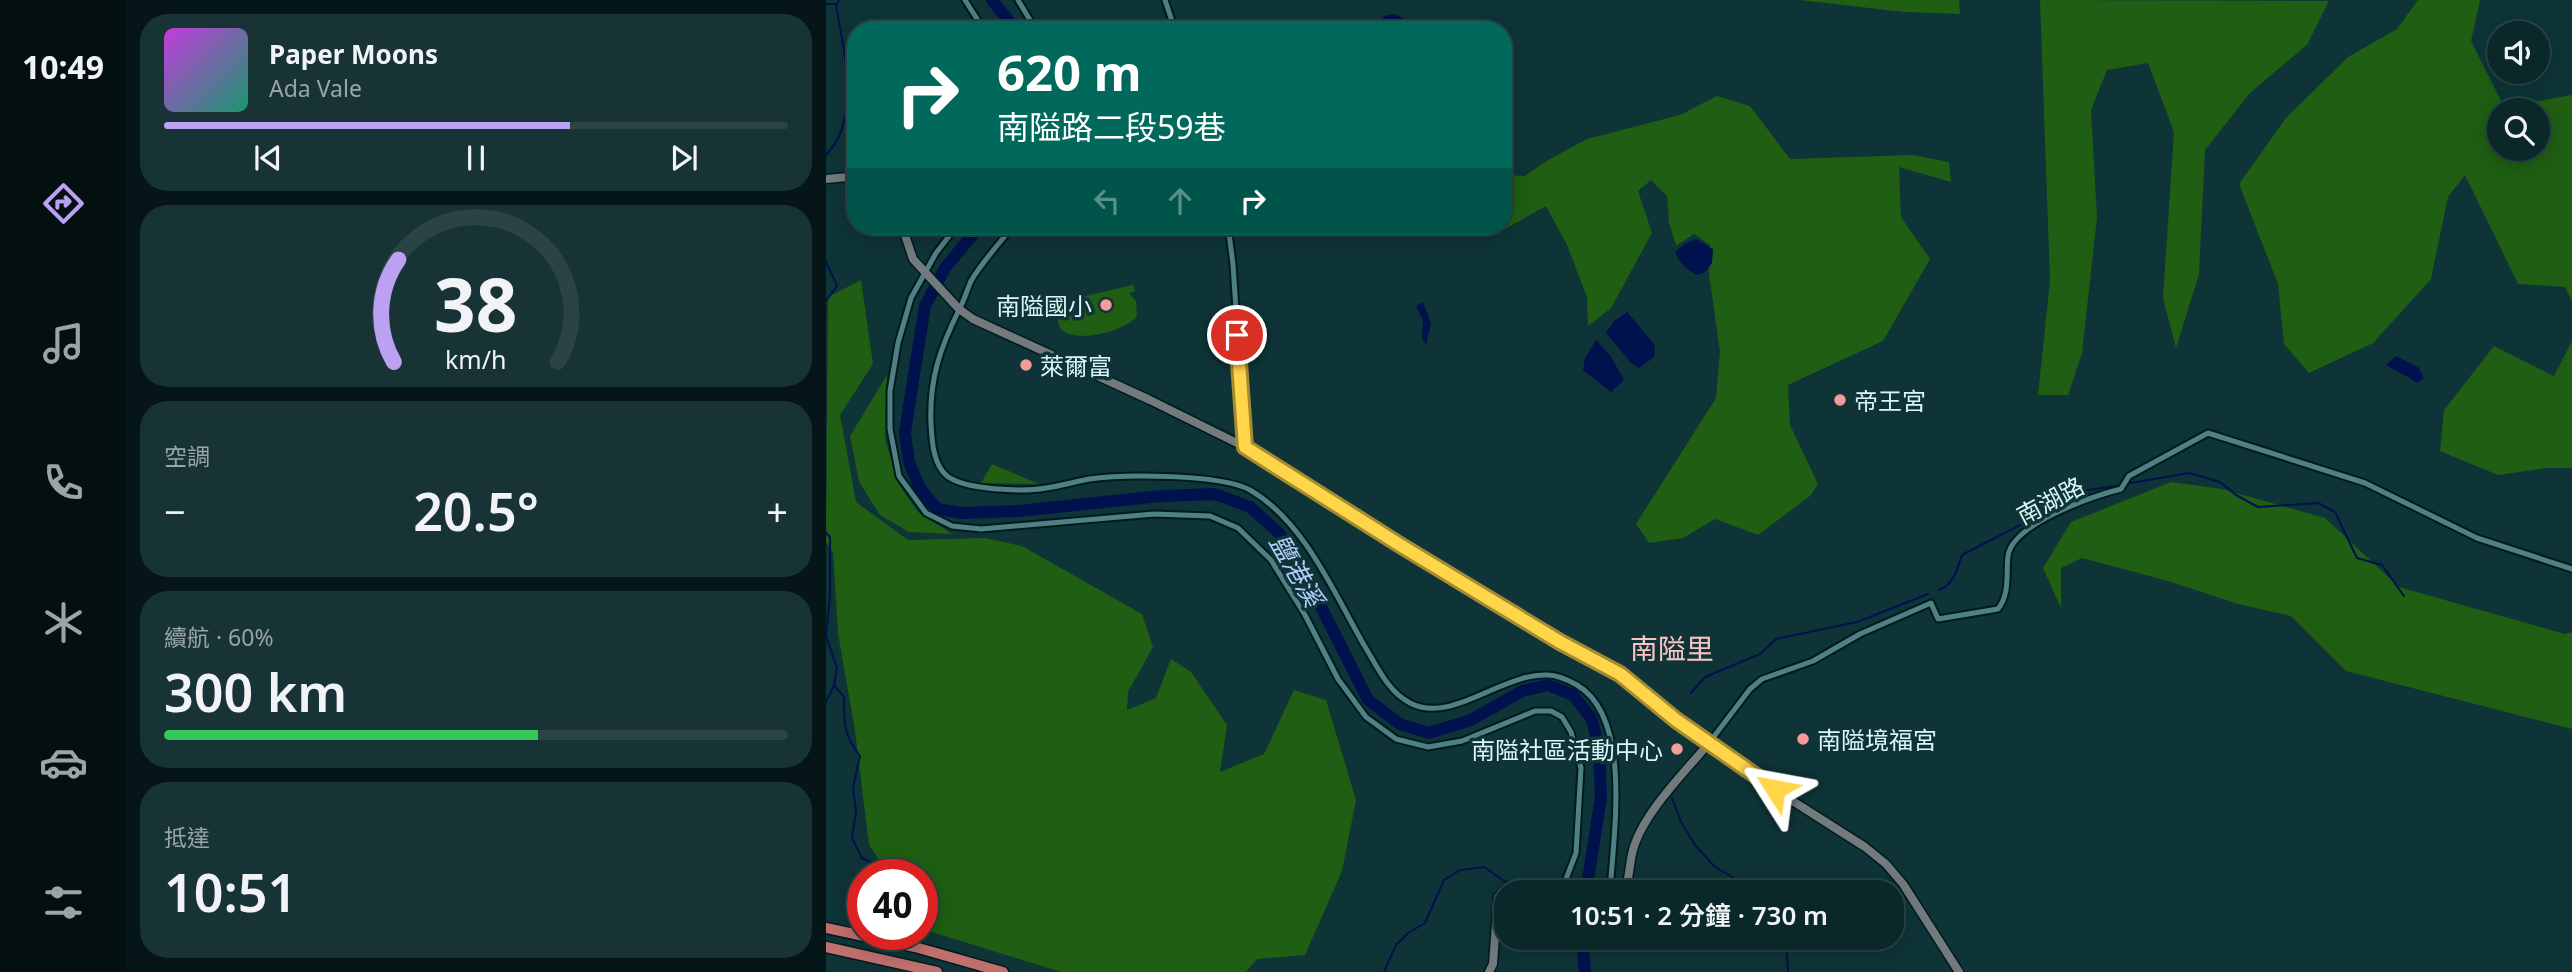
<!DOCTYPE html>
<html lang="zh-TW">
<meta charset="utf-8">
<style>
body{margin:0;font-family:"Noto Sans","Noto Sans TC",sans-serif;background:#183335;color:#f1f3f6;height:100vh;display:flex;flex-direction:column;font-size:26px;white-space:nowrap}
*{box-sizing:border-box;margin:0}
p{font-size:23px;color:#99a5a8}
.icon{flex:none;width:38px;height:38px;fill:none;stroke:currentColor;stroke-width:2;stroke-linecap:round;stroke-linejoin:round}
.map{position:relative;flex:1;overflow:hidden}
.sheet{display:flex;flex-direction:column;gap:14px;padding:14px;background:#061517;width:700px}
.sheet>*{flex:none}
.hud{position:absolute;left:21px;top:21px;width:665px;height:214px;border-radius:28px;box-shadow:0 4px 18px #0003,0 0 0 2px #2a4446;background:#00695c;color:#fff;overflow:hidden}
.tools{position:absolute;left:1661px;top:21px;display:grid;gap:14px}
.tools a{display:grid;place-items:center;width:63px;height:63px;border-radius:50%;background:#0a2729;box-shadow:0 4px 18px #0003,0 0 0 2px #2a4446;font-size:35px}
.speed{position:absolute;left:21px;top:859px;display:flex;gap:14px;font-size:35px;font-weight:700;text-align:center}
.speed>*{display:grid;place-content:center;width:91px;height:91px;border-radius:50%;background:#0a2729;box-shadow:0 4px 18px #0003,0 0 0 2px #2a4446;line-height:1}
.speed .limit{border:10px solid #d22;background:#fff;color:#111}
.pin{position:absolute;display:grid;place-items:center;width:60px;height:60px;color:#fff;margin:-30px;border:4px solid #fff;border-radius:50%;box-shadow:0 2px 7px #0007}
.me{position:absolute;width:77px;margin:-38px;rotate:304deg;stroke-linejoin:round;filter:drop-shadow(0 0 5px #0008)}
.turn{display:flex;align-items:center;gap:24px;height:147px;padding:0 35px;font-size:32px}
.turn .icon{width:91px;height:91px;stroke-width:2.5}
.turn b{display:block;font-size:49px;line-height:60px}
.lanes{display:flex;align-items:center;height:66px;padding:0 35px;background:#0003;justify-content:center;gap:35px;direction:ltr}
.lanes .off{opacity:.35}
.big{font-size:52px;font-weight:600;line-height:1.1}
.sheet .widget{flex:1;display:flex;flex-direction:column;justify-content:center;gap:10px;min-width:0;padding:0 24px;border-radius:28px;background:#183335}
.sheet .dial{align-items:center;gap:0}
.dial svg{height:182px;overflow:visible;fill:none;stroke:#2a4446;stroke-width:7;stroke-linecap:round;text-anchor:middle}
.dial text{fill:#f1f3f6;stroke:none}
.song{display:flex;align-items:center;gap:21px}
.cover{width:84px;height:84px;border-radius:10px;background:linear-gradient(135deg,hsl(290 70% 55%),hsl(160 70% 35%))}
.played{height:7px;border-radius:4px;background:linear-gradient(90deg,#bca0f2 65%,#2a4446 65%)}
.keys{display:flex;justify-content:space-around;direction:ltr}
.heat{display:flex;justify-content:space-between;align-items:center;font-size:38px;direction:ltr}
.charge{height:10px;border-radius:5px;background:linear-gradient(90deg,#34c759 60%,#2a4446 0)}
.trip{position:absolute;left:668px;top:880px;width:410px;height:70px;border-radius:28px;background:#0a2729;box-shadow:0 4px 18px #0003,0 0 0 2px #2a4446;font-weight:600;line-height:70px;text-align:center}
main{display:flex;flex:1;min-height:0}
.menu{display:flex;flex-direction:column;width:126px;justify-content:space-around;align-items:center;background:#041010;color:#99a5a8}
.menu .icon{width:49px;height:49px}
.menu .on{color:#bca0f2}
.menu b{font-size:32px;color:#f1f3f6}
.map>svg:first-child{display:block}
</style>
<main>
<nav class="menu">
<b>10:49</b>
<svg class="icon on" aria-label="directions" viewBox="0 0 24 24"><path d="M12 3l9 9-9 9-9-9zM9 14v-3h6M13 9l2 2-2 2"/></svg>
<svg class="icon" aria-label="music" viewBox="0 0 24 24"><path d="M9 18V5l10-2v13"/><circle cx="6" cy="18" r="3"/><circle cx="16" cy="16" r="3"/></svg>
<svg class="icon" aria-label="phone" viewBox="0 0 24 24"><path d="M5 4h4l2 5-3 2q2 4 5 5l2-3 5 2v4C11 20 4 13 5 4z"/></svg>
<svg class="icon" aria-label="climate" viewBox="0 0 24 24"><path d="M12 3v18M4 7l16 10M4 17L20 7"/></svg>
<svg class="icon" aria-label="car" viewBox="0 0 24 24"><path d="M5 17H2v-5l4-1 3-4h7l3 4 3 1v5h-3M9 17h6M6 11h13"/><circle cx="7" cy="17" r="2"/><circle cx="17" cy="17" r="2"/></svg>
<svg class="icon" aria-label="filters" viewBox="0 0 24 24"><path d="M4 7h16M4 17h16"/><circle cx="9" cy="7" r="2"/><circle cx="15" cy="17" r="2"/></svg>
</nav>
<section class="sheet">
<div class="widget">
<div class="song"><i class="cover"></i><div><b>Paper Moons</b><p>Ada Vale</p></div></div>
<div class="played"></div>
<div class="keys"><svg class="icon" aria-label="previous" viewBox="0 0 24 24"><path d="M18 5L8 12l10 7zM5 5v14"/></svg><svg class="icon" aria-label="pause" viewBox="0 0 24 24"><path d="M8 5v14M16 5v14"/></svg><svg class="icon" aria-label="next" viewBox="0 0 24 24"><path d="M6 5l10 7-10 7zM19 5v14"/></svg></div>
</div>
<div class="widget dial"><svg viewBox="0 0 100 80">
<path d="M14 69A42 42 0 1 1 86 69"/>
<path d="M14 69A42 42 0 0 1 16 24" stroke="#bca0f2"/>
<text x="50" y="56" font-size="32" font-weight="700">38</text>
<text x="50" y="72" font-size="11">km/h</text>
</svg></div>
<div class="widget"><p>空調</p>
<div class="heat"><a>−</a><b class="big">20.5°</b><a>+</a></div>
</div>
<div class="widget"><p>續航 · 60%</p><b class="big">300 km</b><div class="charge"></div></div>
<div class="widget"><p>抵達</p><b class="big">10:51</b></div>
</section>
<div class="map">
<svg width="1746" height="972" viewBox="0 0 1746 972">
<rect width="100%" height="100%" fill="#0e3437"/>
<g fill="#1f5e13" fill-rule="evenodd">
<path d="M973 0H1133L1134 14 1078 12Z"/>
<path d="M1214 0 1503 1 1481 45 1424 93 1379 150 1373 274 1350 348 1337 298 1348 132 1322 63 1281 70 1265 110 1271 217 1256 353 1242 395H1212L1224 281Z"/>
<path d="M1592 0H1654L1645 41 1678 107 1746 95V301L1739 287 1692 284 1639 175 1622 197 1605 279 1547 343 1483 373 1458 344 1452 284 1413 184 1460 118 1522 57 1571 29ZM1673 110H1712V149H1673Z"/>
<path d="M891 96 924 106 964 159 1087 155 1123 162 1125 182 1073 167 1075 217 1104 259 1057 341 962 385 964 425 992 484 984 496 932 535 889 519 857 538 823 543 810 524 890 398 894 352 883 274 884 245 868 234 850 246 843 222 841 196 825 180 812 191 826 233 785 308 762 326 761 297 741 245 720 206 677 230 670 226H677V175L699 176 722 160 761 139 854 115Z"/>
<path d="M35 280 47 364 14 415 30 502 82 540 159 538 196 546 316 614 327 647 302 692 301 710 330 698 345 659 365 672 401 725 394 772 438 754 468 690 500 700 530 800 516 871 479 955 431 959 420 972H235L96 929V875H63L43 845 29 731 12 633 7 552 0 542 2 297Z"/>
<path d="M307 285 309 291 303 293 310 301 311 316C298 335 216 352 235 309H231L229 303Z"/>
<path d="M1746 341V468H1722L1672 475 1614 451 1618 410 1668 346 1728 376Z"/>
<path d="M61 375 59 439 72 483 92 512 126 534 83 532 54 515 33 482 24 436Z"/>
<path d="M166 464 213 484 155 483Z"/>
<path d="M1345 482 1396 489 1499 518 1573 587 1739 634 1746 632V729L1520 671 1465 616 1412 604 1342 581 1256 558 1235 568V608L1217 568 1245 522Z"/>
</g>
<g fill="#00124e">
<path d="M569 14 576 18 580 25 574 30H560L555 23 558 16Z"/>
<path d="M870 239 887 249 886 263 879 272 871 275C860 269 854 264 849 252L860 243Z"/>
<path d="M597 302 605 323 600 345 596 338 597 321 590 306Z"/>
<path d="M801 312 829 345 828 357 813 368 805 363 780 333 788 321Z"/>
<path d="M770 340 784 355 798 380 785 392 757 370 759 358Z"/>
<path d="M1570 356 1593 368 1598 379 1591 383C1581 375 1571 372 1560 365Z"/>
</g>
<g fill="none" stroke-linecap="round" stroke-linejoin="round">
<g stroke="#00124e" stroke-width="2">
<path d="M0 4H10L14 0"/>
<path d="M0 155C37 116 17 51 10 4"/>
<path d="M0 262 11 286 0 301"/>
<path d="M1305 483 1363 473 1394 482 1410 495 1432 507 1492 503 1509 512 1531 558 1556 565 1578 596"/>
<path d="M0 533 4 537V597L0 636 11 668 8 685 0 702"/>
<path d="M1113 590C1127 586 1132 567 1136 555L1262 490 1291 486"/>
<path d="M8 685 18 697C18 723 17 734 34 756L27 787 30 812 26 838 36 858 56 868"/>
<path d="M865 693 879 677 934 654 950 639 1031 622 1102 594"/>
<path d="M846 798 855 822 869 845 889 867 913 881 919 892"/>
<path d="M718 889 733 892"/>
<path d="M954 938 960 945 962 972"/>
<path d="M558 972 570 945 582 933 599 923 618 880 634 870 658 867 681 883"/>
</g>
<g stroke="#00124e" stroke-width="12">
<path d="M166 0 190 30"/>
<path d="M154 226 119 268 99 306 86 387 79 433 83 462 94 488 111 509 136 513 193 511 335 496 389 494 424 507 454 534 484 585 542 700 574 724 603 733 645 720 696 691 722 685 747 695 766 719 773 750 775 797 760 892"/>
<path d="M756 938 759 972"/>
</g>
<g stroke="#021a1c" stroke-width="9">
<g id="street">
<path d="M139 0 158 30"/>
<path d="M192 0 210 30"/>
<path d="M339 0 349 30"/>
<path d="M131 226 110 253 85 298 72 343 64 391V429L73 476 100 513 126 526 155 529 328 514 384 516 412 528 445 560 479 615 512 679 540 717 570 739 602 747 636 741 709 711H725L736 717 745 732 755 768 750 853 735 892"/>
<path d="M187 226C173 244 156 262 145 281 141 290 138 301 133 310 114 348 103 380 105 424 106 441 107 464 121 476 139 490 197 492 220 488 234 486 248 482 263 479 297 474 395 474 424 490 478 521 508 593 538 645 551 666 562 692 584 703 611 717 642 700 668 689 685 682 703 674 722 675 732 675 742 680 751 685 807 718 787 837 784 892"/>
<path d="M402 226 407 264 419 447"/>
<path d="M883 743 924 689 936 679 987 661 1034 634 1105 603 1112 619 1172 609C1184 594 1180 574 1182 556 1186 524 1267 496 1295 489L1303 476 1382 433 1539 483 1651 538 1746 569"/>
</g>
</g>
<g stroke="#021a1c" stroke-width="11">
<g id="secondary">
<path d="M0 179 22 177 30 179"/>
<path d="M76 226 87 259 133 309 147 319 324 400 419 447 574 545 735 642 794 674 850 720 935 781 1039 847 1060 864 1077 884 1133 972"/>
<path d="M798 892C804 879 803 864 807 850 817 813 859 772 883 743"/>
<path d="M663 972 667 964 672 897 683 886H692L715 892"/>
</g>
</g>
<g stroke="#021a1c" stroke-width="13">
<g id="highway">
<path d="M0 928 89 947 177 972"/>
<path d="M0 947 111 972"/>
</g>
</g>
<use href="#street" stroke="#4f8083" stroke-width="5"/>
<use href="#secondary" stroke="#717b7d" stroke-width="8"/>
<use href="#highway" stroke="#bf6f6e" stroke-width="10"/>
</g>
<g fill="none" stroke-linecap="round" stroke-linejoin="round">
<g stroke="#a68a30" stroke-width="18">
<path id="route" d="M411 335 419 447 574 545 734 642 794 674 850 720 949 789"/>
</g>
<use href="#route" stroke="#ffd54a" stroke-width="12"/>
</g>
<g fill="#f59b99" stroke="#0e3437" stroke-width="2.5">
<circle cx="280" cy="305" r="7"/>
<circle cx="200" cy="365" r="7"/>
<circle cx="1014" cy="400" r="7"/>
<circle cx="977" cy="739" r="7"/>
<circle cx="851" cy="749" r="7"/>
</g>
<g text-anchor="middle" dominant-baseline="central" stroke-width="7" stroke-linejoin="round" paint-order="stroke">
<g font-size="24" fill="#dcf5f6" stroke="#0e3437" text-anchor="start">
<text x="266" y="305" text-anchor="end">南隘國小</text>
<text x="214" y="365">萊爾富</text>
<text x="1028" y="400">帝王宮</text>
<text x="991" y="739">南隘境福宮</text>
<text x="837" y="749" text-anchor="end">南隘社區活動中心</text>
</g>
<g font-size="24" fill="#dcf5f6" stroke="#0e3437">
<text transform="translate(1224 500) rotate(-28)">南湖路</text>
</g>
<g font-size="26" font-style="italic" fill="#b3cdfa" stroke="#0e3437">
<text transform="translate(471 570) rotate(60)">鹽港溪</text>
</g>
<g font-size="28" fill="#f9c5c3" stroke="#0e3437">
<text x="846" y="648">南隘里</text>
</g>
</g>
</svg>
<div class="tools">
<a><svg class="icon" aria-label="sound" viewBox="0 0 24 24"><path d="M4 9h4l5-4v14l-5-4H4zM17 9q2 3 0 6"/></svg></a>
<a><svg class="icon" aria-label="search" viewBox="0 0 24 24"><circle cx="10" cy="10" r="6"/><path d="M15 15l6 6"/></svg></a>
</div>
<div class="speed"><div class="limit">40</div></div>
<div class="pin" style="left:411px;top:335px;background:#d93025"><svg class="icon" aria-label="arrive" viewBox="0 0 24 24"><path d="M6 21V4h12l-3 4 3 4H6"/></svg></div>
<svg class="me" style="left:949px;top:789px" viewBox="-20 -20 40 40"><path d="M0-17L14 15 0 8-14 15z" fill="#ffd54a" stroke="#fff" stroke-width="4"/></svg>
<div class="trip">10:51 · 2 分鐘 · 730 m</div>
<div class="hud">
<div class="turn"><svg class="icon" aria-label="right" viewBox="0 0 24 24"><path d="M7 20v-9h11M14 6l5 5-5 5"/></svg><div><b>620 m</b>南隘路二段59巷</div></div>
<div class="lanes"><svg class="icon off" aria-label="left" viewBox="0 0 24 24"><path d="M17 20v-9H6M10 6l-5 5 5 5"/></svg><svg class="icon off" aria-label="ahead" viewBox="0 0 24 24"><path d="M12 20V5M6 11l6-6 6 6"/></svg><svg class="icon" aria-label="right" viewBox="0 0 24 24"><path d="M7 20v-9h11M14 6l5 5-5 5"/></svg></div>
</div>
</div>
</main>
